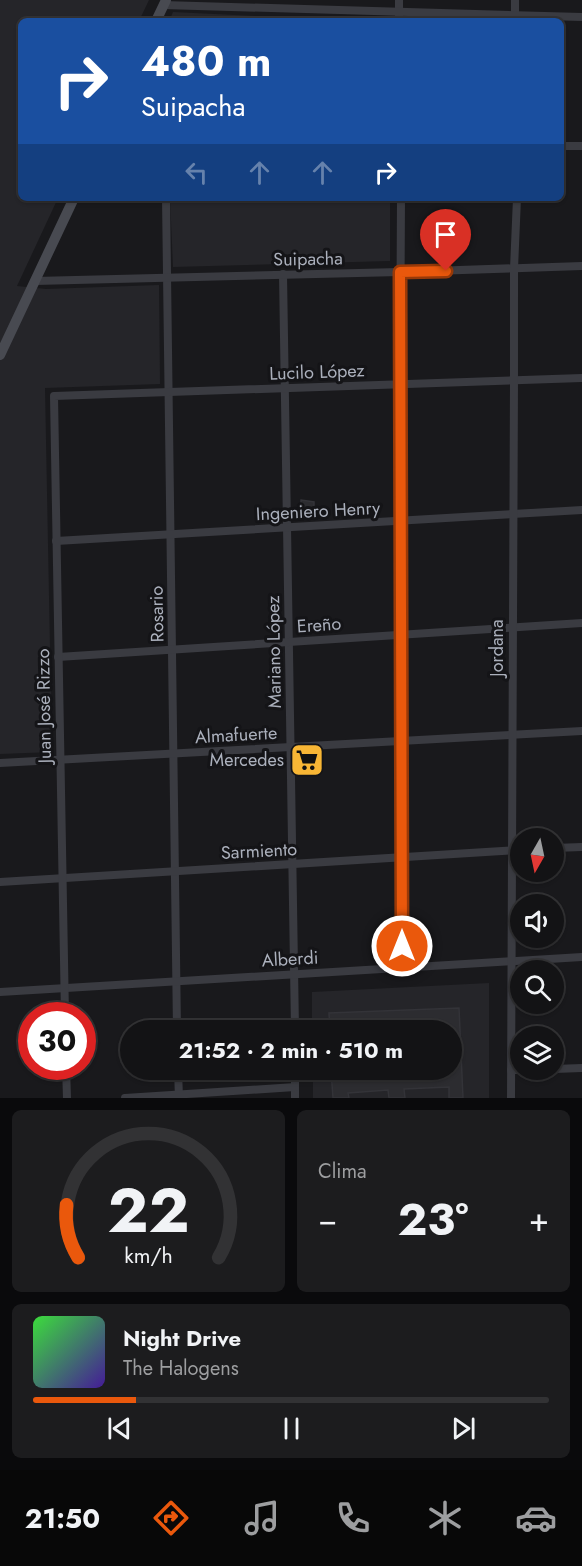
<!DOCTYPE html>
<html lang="es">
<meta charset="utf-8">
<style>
body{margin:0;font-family:Jost,sans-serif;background:#1c1c1e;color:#f1f3f6;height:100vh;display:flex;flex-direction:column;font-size:22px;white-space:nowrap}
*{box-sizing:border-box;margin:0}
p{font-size:20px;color:#9d9ea0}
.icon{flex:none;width:33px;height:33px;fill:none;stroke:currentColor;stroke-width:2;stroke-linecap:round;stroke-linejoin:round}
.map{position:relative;height:1098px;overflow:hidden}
.panel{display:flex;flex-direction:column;gap:12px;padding:12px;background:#0a0a0c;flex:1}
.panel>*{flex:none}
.guide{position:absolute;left:18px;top:18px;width:546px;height:183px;border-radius:9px;box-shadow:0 2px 4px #0004,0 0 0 2px #323234;background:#1a4fa0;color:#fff;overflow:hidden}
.needle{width:39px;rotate:189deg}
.tools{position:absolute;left:510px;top:828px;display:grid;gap:12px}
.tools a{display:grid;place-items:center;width:54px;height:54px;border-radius:50%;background:#131315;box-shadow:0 2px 4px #0004,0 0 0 2px #323234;font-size:30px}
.speed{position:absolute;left:18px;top:1002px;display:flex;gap:12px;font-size:30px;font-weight:700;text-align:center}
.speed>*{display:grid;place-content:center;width:78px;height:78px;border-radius:50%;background:#131315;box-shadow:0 2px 4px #0004,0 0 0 2px #323234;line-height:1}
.speed .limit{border:9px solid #d22;background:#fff;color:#111}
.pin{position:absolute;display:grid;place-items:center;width:51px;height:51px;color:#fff;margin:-62px -26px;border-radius:50% 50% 50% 0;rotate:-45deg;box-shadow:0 0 6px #0007}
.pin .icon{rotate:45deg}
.me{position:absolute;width:66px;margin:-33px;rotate:0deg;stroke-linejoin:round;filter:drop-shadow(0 0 4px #0008)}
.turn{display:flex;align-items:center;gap:21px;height:126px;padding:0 24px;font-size:27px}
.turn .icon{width:78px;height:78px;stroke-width:2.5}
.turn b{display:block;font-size:42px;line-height:51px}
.lanes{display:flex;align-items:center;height:57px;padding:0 24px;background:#0003;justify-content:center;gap:30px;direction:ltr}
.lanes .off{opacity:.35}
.big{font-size:45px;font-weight:700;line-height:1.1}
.panel .tile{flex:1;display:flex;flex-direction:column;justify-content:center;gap:9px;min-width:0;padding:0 21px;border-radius:9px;background:#1c1c1e}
.panel .dial{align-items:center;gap:0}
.dial svg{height:156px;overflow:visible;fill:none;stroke:#323234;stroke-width:7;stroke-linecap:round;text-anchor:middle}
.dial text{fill:#f1f3f6;stroke:none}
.song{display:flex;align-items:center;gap:18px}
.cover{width:72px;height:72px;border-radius:9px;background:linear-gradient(135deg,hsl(120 70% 55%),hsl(260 70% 35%))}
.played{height:6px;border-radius:3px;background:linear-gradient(90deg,#ea580c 20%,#323234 20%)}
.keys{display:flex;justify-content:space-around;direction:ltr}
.heat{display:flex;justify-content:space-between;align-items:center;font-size:33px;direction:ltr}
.panel .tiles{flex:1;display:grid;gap:12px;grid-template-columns:1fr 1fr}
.tile:last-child{grid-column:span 2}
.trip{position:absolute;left:120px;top:1020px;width:342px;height:60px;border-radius:30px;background:#131315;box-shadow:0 2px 4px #0004,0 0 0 2px #323234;font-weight:700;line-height:60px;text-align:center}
.menu{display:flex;height:96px;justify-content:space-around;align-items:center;background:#080808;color:#9d9ea0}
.menu .icon{width:42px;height:42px}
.menu .current{color:#ea580c}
.menu b{font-size:27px;color:#f1f3f6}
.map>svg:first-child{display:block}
</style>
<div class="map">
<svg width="582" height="1098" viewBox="0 0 582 1098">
<rect width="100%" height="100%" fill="#19191c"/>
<g fill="#252529">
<path d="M0 0H149L139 21H21V198H58L17 286 46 289 159 285 160 384 45 388 52 752 0 754Z"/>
<path d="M173 12 360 21H169Z"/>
<path d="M170 198H390V261L173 267Z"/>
<path d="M489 983V1098H313V1070H452V1030H312V992Z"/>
</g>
<g fill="#2c2c30" stroke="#333338" stroke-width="1.5">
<path d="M301 500 314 502V513L301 514Z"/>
<path d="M459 1008 463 1098H449V1087L404 1089 405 1098H389L388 1090 348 1093 349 1098H333L331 1070H348V1074L380 1072 379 1070H406V1071L452 1070V1030H448V1024L403 1026V1030H377V1028L330 1030 329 1013Z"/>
</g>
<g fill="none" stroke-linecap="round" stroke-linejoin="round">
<g stroke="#3a3b41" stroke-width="8">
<path d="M399 0V21"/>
<path d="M515 0V21"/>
<path d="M163 5 582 17"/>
<path d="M561 146H582"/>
<path d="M166 198 177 1030"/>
<path d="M401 198 400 384 402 968"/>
<path d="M283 274 295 1030"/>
<path d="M35 281 400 272 582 266"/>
<path d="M56 541 582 510"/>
<path d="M58 657 582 623"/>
<path d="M0 763 582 731"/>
<path d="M554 848 582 847"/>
<path d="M0 882 520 850"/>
<path d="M0 992 582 957"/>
<path d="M65 1016 54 396 582 378"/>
<path d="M66 1066 67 1098"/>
<path d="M554 1069 582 1068"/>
<path d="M178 1070 179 1098"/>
<path d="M295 1070V1098"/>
<path d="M511 1070H535"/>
<path d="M125 1098 295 1087"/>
<path d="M511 1098 514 380V269L517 198"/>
</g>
<g stroke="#484a51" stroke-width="10">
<path d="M156 21 166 0"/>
<path d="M0 355 74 198"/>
</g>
</g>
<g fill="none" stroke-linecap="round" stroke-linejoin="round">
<g stroke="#983908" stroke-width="15">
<path id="route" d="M402 946 400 272 446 271"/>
</g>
<use href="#route" stroke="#ea580c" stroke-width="10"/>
</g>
<defs>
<g id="supermarket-square" transform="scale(1.725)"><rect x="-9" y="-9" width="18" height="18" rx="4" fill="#f8b635" stroke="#141417"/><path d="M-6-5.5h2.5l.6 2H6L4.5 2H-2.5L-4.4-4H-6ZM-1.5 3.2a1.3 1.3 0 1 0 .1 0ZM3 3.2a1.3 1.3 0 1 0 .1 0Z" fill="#111"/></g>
</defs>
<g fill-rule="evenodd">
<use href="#supermarket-square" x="307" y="760"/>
</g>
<g text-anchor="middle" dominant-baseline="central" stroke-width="6" stroke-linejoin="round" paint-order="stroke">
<g font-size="18" fill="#abb0bc" stroke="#141417">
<text transform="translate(308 259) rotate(-1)">Suipacha</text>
<text transform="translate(317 372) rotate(-2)">Lucilo López</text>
<text transform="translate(318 511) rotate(-3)">Ingeniero Henry</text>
<text transform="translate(157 614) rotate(-91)">Rosario</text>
<text transform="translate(319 625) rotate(-4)">Ereño</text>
<text transform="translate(497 648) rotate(-90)">Jordana</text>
<text transform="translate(274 652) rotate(-91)">Mariano López</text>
<text transform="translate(44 706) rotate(-91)">Juan José Rizzo</text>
<text transform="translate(236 735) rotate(-3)">Almafuerte</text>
<text transform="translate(259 851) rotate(-3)">Sarmiento</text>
<text transform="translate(290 959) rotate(-3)">Alberdi</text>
</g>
<g font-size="18" fill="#abb0bc" stroke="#141417" text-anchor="end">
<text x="284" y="760">Mercedes</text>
</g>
</g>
</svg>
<div class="tools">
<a><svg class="needle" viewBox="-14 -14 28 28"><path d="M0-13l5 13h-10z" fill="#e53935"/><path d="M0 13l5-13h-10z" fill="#9d9ea0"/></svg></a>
<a><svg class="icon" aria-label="sound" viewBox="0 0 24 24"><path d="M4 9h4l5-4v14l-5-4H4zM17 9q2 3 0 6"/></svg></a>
<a><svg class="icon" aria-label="search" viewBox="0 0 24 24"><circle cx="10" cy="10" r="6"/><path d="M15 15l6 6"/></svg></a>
<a><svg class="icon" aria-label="layers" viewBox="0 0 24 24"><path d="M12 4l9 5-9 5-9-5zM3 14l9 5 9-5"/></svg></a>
</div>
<div class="speed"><div class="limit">30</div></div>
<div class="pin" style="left:446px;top:271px;background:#d93025"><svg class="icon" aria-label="arrive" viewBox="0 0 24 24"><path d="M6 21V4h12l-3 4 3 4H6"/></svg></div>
<svg class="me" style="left:402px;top:946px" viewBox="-20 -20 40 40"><circle r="17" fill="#ea580c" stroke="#fff" stroke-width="3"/><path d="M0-11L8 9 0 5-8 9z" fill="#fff"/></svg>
<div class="trip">21:52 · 2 min · 510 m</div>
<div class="guide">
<div class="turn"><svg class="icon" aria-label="right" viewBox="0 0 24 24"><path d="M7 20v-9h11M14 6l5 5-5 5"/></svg><div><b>480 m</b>Suipacha</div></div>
<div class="lanes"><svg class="icon off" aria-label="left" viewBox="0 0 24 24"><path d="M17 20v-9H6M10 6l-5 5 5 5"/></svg><svg class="icon off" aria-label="ahead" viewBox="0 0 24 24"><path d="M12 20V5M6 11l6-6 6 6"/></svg><svg class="icon off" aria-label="ahead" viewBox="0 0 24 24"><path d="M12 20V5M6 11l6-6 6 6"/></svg><svg class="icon" aria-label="right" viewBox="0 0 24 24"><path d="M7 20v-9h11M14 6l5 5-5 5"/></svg></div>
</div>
</div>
<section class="panel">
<div class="tiles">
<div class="tile dial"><svg viewBox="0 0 100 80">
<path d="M14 69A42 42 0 1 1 86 69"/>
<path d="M14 69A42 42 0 0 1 8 42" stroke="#ea580c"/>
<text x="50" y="56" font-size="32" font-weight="700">22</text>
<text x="50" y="72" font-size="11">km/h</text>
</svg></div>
<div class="tile"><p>Clima</p>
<div class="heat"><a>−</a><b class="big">23°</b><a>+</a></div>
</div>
<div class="tile">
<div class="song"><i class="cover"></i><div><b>Night Drive</b><p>The Halogens</p></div></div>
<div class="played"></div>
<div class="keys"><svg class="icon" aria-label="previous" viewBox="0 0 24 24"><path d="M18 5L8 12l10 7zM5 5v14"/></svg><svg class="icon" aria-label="pause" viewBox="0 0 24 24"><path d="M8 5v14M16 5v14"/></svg><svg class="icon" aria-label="next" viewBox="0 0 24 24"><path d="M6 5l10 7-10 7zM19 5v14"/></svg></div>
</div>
</div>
</section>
<nav class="menu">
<b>21:50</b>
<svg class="icon current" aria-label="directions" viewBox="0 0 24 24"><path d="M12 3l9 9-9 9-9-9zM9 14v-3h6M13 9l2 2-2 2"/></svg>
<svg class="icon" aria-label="music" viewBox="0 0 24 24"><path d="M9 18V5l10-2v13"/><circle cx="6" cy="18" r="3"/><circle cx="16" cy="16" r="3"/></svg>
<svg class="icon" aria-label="phone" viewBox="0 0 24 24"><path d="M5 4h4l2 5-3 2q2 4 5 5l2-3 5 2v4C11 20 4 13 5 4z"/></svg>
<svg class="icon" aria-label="climate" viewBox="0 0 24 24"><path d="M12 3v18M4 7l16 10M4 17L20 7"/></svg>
<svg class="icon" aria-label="car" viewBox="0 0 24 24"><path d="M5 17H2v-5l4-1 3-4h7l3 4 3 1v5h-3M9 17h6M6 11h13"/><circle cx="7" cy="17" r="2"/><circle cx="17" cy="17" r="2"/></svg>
</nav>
